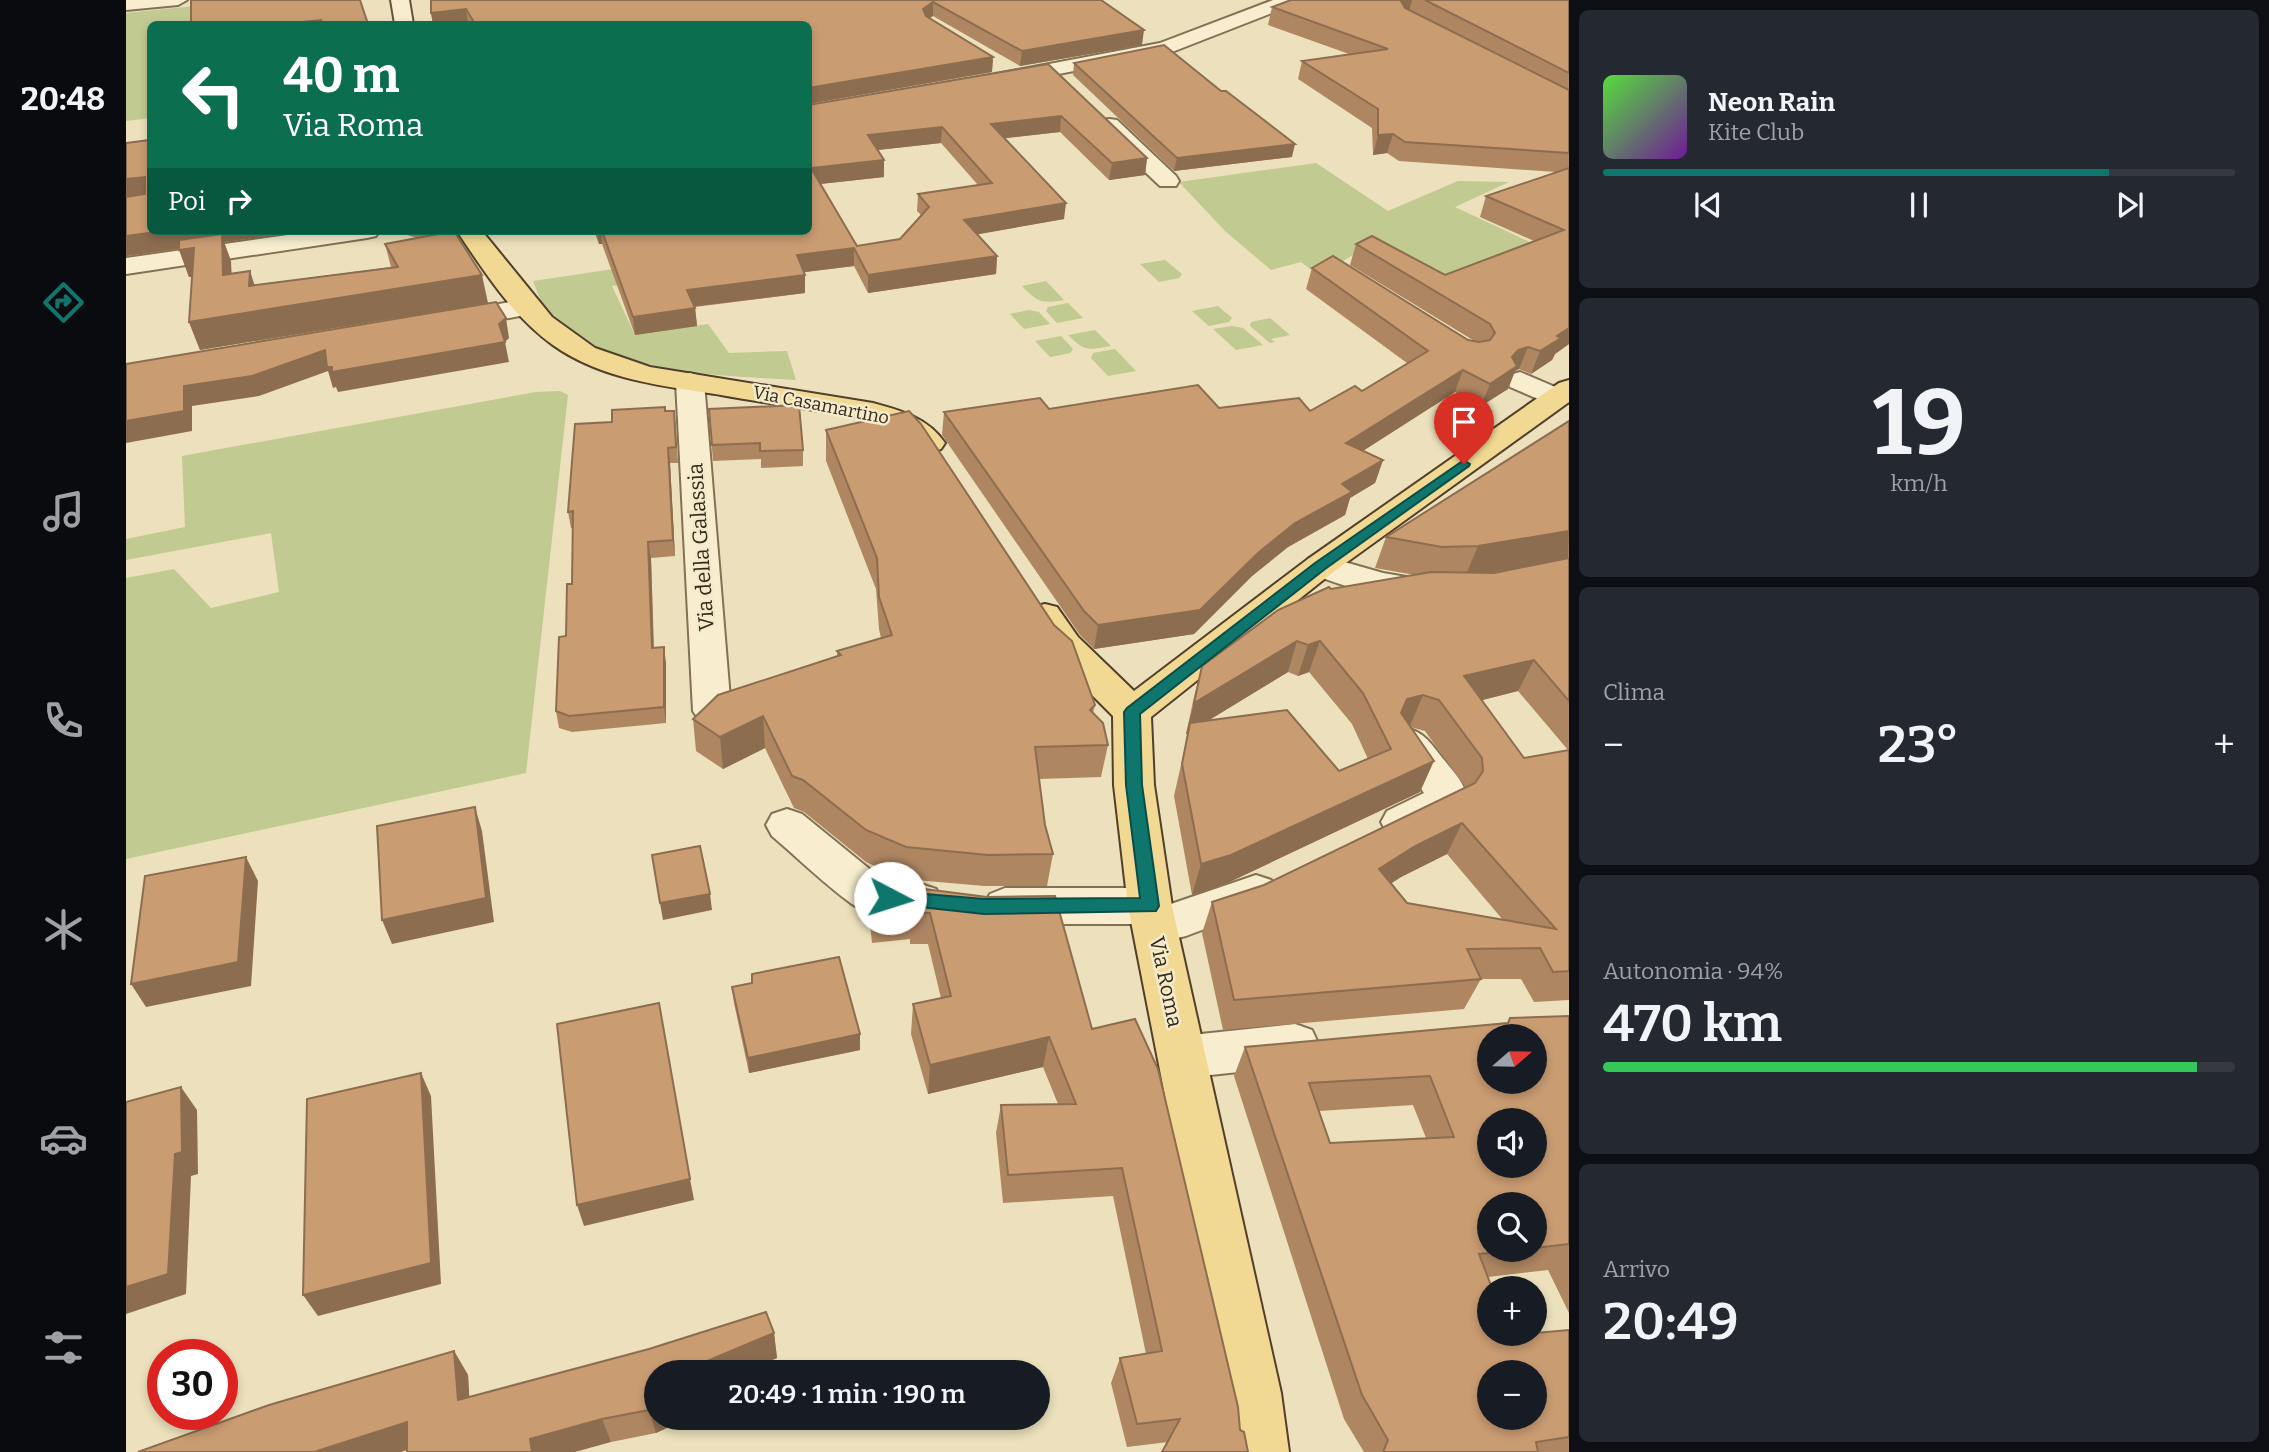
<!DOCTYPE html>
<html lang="it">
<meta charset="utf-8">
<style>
body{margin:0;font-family:Bitter,serif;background:#242831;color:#f1f3f6;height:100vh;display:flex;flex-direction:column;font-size:26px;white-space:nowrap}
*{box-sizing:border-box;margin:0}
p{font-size:23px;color:#9ea1a6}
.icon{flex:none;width:38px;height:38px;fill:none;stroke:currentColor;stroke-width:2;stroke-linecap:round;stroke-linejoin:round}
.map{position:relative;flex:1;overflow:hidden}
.side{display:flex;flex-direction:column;gap:10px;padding:10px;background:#0d0f14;width:700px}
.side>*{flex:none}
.banner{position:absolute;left:21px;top:21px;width:665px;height:214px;border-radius:10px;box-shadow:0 4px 10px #0003;background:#0b6e4f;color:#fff;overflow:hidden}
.needle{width:46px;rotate:70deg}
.buttons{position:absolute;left:1351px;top:1024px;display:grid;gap:14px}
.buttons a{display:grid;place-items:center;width:70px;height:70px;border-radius:50%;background:#171b24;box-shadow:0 4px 10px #0003;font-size:35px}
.speed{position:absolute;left:21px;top:1339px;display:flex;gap:14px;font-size:35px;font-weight:700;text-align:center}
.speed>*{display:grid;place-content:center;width:91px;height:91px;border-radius:50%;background:#171b24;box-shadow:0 4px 10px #0003;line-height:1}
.speed .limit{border:10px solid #d22;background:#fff;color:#111}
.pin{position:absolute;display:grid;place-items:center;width:60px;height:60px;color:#fff;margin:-72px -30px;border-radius:50% 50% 50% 0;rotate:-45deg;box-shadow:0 0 7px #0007}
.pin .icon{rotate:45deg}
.me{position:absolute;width:77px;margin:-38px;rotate:95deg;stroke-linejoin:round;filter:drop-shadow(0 0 5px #0008)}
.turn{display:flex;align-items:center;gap:24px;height:147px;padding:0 21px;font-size:32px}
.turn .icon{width:91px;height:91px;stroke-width:2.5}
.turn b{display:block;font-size:49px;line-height:60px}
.then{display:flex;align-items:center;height:66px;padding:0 21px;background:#0003;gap:14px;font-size:26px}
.big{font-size:52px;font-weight:600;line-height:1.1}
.side .tile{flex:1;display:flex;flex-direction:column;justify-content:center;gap:10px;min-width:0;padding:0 24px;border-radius:10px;background:#242831}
.side .dial{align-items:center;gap:0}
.dial b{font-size:91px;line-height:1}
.song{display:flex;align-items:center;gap:21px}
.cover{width:84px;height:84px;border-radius:10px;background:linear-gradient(135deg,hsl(110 70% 55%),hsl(280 70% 35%))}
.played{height:7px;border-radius:4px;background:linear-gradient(90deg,#0f766e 80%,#363941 80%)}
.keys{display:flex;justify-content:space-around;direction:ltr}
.heat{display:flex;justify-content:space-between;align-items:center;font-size:38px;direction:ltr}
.charge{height:10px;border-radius:5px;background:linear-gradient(90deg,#34c759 94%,#363941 0)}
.trip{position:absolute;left:518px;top:1360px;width:406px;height:70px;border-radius:35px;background:#171b24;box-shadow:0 4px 10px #0003;font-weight:600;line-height:70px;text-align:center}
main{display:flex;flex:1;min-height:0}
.tabs{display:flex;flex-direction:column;width:126px;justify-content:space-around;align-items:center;background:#090b0e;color:#9ea1a6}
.tabs .icon{width:49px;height:49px}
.tabs .selected{color:#0f766e}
.tabs b{font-size:32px;color:#f1f3f6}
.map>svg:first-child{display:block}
</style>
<main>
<nav class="tabs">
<b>20:48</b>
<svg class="icon selected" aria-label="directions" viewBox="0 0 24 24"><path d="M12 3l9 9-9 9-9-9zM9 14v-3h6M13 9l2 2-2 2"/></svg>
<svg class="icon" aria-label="music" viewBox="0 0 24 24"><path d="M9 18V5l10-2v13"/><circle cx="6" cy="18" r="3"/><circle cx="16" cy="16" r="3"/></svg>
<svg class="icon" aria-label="phone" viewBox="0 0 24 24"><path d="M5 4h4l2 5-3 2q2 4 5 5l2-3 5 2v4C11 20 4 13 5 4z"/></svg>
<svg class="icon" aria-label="climate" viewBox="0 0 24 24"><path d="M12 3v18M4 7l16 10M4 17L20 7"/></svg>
<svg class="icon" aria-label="car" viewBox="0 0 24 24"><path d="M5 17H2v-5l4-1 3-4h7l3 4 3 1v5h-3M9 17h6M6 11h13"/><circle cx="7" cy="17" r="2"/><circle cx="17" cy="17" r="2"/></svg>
<svg class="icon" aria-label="filters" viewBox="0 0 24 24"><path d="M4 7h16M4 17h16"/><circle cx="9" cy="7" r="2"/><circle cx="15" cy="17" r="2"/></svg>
</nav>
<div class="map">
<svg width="1443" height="1452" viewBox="0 0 1443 1452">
<rect width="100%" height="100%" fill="#ece1bc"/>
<g fill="#c0ca91">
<path d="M127 0 182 24H24V118L0 121V13Z"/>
<path d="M1190 163 1262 211 1332 181 1383 182 1329 207 1425 252 1392 301 1233 251 1193 276 1175 262 1145 270 1099 231 1053 182Z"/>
<path d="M555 259 561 276 486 286 509 335 582 324 603 353 661 351 670 380C589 375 479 375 421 310 415 303 411 291 407 281Z"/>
<path d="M1039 260 1056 274 1053 278 1033 282 1014 264Z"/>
<path d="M920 281 938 300C916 304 911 302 896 286Z"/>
<path d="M942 303 957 318 931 323 920 311 922 307Z"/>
<path d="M1092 306 1106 318 1103 322 1083 326 1066 311Z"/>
<path d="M903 310 913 312 924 324 898 329 884 314Z"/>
<path d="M1144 318 1164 335 1145 339 1149 342 1144 343 1124 326 1125 322Z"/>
<path d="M1106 326 1117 328 1137 345 1110 350 1087 329Z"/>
<path d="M969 330 985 346C962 350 959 352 942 335Z"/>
<path d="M935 336 947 349 944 353 924 357 909 341Z"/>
<path d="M989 349 1010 371 982 376 965 358 967 353Z"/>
<path d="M434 391 442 395 400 773 0 859V578L48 569 85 608 153 592 145 533 0 560V539L59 527 56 456 410 392Z"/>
</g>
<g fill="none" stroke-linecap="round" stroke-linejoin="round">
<g stroke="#837156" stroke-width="4">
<g id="street">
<path d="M0 0H61L52 5 0 10Z"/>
<path d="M1147 0H1172L1169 4 1046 52 876 85 869 83 866 79 869 75 876 73 1034 43Z"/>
<path d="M983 119 991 120 1050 176 1053 181 1050 186H1034L975 130 972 125 975 120Z"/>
<path d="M190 231H253L250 236 241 238 0 274V258Z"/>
<path d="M401 299 410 301 414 307 410 313 323 329 313 327 310 321 313 315 323 313Z"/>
<path d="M1394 372 1441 392 1443 402 1431 407 1384 387 1380 381 1384 375Z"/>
<path d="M564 373 574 376 578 382 605 711 599 720 586 724 573 720 567 711 550 382 554 376Z"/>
<path d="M1194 555 1257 573 1310 582 1315 590 1310 598C1273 608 1218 585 1182 573L1177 566 1182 559Z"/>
<path d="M1283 729C1301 734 1307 747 1319 761 1325 769 1334 778 1338 788 1348 816 1296 831 1276 838L1261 833 1255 822 1261 811 1298 793 1264 743 1269 733Z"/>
<path d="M661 809 676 814 757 880 795 884 810 889 817 901 810 913C787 921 747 918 726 904 698 884 672 858 646 836L640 825 646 814Z"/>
<path d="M1130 875 1145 880 1152 892 1145 904 1060 936 1028 943 1012 938 1007 924H879L864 918 857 906 864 894 879 888H1024L1039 894 1045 904Z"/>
<path d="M1169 1024 1186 1030 1193 1045 1186 1060 1169 1066 1056 1078 1039 1072 1032 1057 1039 1042 1056 1036Z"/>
</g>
</g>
<g stroke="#65523a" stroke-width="4">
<path id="secondary" d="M265 0H283L287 24H269Z"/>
</g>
<g stroke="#513f2b" stroke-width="4">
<g id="primary">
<path d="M331 231H356L426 317 469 348 524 367 747 403C776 411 802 418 819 443L815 449 804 452 793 449 779 435 762 426 733 417C687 410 641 403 595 395 538 386 476 380 427 345 387 317 358 271 331 231Z"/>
<path d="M1443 380V402L1206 573 1025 717 1028 785 1046 906 1155 1393 1163 1452H1103L1097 1393 1002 906 988 785 987 716 926 655 901 615 907 607 919 604 931 607 952 637 1008 691 1182 559 1433 383Z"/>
</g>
</g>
<use href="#street" fill="#f8eecf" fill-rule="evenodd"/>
<use href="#secondary" fill="#f8eecf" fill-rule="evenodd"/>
<use href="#primary" fill="#f1d993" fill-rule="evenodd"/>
</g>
<g fill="#ae8662" fill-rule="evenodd">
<path d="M305 0H975L1016 45 894 66 807 16 804 18 867 57 866 72 682 104V24H307L305 13Z"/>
<path d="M1164 0H1443V344L1429 354 1426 360 1405 374 1393 369 1389 371 1382 389 1355 406 1329 392 1237 451 1257 460 1249 483 1224 498 1219 515 1162 547 1126 576 1068 634 968 649 954 635 816 435 818 412 923 409 1093 408 1184 411 1236 391 1281 363 1180 289 1186 268 1342 340 1350 342 1224 265 1230 244 1319 275 1408 241 1354 217 1360 196 1430 172 1273 161 1261 153 1247 155 1246 128 1172 79 1176 61 1223 54 1142 25 1146 7Z"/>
<path d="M948 63 1095 91 1166 157 1048 171 947 75Z"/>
<path d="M922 64 1021 158 1019 175 983 180 934 132 879 138 938 219 851 234 871 256 870 274 742 293 728 266 678 272 679 293 569 307 571 326 509 335 476 244H473L468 231H682V105ZM815 143 852 185 792 194 791 211 795 215 774 239 731 246 694 184 758 177 752 150Z"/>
<path d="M0 143 24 231H180L98 242 105 261V273L124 271 128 285 265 267 259 244 291 238 268 231H323L362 303 74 350 63 322 66 277H63L53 249 0 256Z"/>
<path d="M583 409 677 450V466L635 468V459L587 461Z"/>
<path d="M539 411H548L550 426 552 463H544L549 556 525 558 528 648 540 663V723L446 732 433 728 430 711 446 584V528H445L442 512 486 422Z"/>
<path d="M1443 421V1000L1408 1002 1395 979H1355L1338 1009 1097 1030 1076 933 1086 902 1138 885 1340 788 1299 731 1284 727 1294 792 1095 886 1066 895 1048 796 1062 734H1060L1068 697 1076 666 1205 589 1289 575 1249 568 1260 537ZM1162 672 1172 676 1183 672 1226 724 1242 759 1213 771 1083 720ZM1392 691 1442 750 1398 758 1356 700ZM1321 854 1377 920 1281 903 1265 883 1275 877Z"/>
<path d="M700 430 969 705 967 713 982 745 975 777 913 779 919 825 927 854 921 886H858L778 879 740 862 678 812 668 808 639 748 597 769 570 751 567 719 711 656V651L755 638 753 629 750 589 700 461Z"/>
<path d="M744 882 861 897 966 1029 1112 1407 1042 1442 1001 1447 985 1383 994 1358 1020 1354 987 1196 877 1203 870 1133 875 1105 932 1104 917 1067 802 1094 785 1034 787 1004 815 998 802 944H784V939L746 943 743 913Z"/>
<path d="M606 987 734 1034V1050L623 1073 608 1003Z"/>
<path d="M1443 1016V1313L1422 1270 1362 1277 1385 1335 1443 1330V1452H1238L1218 1419 1108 1076 1119 1047 1381 1023ZM1287 1105 1300 1138 1204 1143 1193 1111ZM1409 1204V1250H1363Z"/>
<path d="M648 1333 651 1358 618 1372H530V1418H562L530 1433 485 1442 281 1450 328 1351 342 1375 343 1397Z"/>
</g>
<g fill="#8d6d50">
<path d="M1277 0H1286L1283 12 1270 18 1275 1Z"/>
<path d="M807 2V16L796 23 797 9Z"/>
<path d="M340 9 342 24H307L305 13Z"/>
<path d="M195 20 196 24H157Z"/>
<path d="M1018 30 1016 45 894 66 896 51Z"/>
<path d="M867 57 866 72 682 104V88Z"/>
<path d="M935 116 934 132 864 140 865 124Z"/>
<path d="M816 127 815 143 742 151V135Z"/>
<path d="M1267 134 1261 153 1247 155 1252 135Z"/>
<path d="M1169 144 1166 157 1048 171 1051 158Z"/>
<path d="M1021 158 1019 175 983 180 986 163Z"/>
<path d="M758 160V177L685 185V168Z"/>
<path d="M19 177 24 195 0 198V179Z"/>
<path d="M940 203 938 219 837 237 838 220Z"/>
<path d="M38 231H180L98 242 105 261 107 302 97 275 96 243 0 256V236Z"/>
<path d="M471 231H475L476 244H473Z"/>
<path d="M68 248 77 275 63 277 53 250Z"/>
<path d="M728 248V266L672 273 671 255Z"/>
<path d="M871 256 870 274 742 293V275Z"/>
<path d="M124 271 133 299 356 275 362 303 74 350 63 322 123 286Z"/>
<path d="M679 275V293L563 307 561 290Z"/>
<path d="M569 308 571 326 509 335 507 317Z"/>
<path d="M380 318 383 338 379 342 383 362 212 392 210 387 207 388 202 371 133 396 66 406V431L0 443V421L58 386 199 350 373 324Z"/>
<path d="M1443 328V344L1429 354 1426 360 1405 374 1414 351 1431 336Z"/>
<path d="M1402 347 1393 369 1389 371 1382 389 1355 406 1364 384 1392 350Z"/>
<path d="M1337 370 1329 392 1213 466 1220 443Z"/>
<path d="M542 448 544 463 549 556 547 540Z"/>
<path d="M1257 460 1249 483 1224 498 1219 515 1162 547 1126 576 1068 634 968 649 972 625 1132 553 1216 484Z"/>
<path d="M1443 531 1442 559 1339 577 1352 546Z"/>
<path d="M522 542 525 558 528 664 526 648Z"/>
<path d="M1171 641 1162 672 1062 733 1064 723 1062 734H1060L1068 703Z"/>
<path d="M1194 641 1183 672 1172 676 1182 645Z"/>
<path d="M538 647 540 663V723L538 707Z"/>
<path d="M1408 660 1392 691 1325 708 1338 676Z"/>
<path d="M1297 695 1284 726 1268 730 1262 744 1281 699Z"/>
<path d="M637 716 639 748 597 769 594 737Z"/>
<path d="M1308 761 1294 792 1095 886 1066 895 1075 864Z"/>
<path d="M349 807 356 831 368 922 266 944 256 920Z"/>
<path d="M1336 823 1321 854 1275 877 1240 900 1253 869 1289 846Z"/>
<path d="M120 857 132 881 125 986 20 1007 5 984Z"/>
<path d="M584 894 586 910 537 920 534 903Z"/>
<path d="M734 1034V1050L623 1073 622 1058Z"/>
<path d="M923 1037 917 1067 802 1094 804 1065Z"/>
<path d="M295 1073 305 1096 315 1284 192 1316 177 1295Z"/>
<path d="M55 1087 71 1110 72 1174 65 1176 60 1294 0 1314V1287L49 1154Z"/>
<path d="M564 1179 568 1200 458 1226 451 1205Z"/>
<path d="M648 1333 651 1358 618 1372H555Z"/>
<path d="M328 1351 342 1375 345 1424 332 1400Z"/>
<path d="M530 1407V1418H562L530 1433 523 1410Z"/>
<path d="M476 1419 485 1442 449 1452H406L404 1439Z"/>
<path d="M281 1422 296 1445 275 1452H188Z"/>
</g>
<g fill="#ca9c72" stroke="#8d6d50" stroke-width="2" fill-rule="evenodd">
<path d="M65 0H234L242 24H196L195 20 157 24H65Z"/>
<path d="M305 0H975L1018 30 896 51 807 2 797 9 800 16 867 57 682 88V24H349L340 9 305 13Z"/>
<path d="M1165 0H1277L1275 1 1279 8 1443 90V153L1279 142 1267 134 1252 135V109L1176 61 1262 49 1146 7Z"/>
<path d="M1299 0H1443V73Z"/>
<path d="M1038 45 1095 91H1100L1169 144 1051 158 948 63Z"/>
<path d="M922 64 1021 158 986 163 935 116 865 124 940 203 838 220 871 256 742 275 728 248 671 255 679 275 561 290 569 308 507 317 476 231H682V105ZM816 127 866 183 792 194 803 207 774 239 731 246 685 168 758 160 742 135Z"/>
<path d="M24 140V231H38L0 236V197L19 194V177L0 179V143Z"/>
<path d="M1443 168V328L1431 336 1435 338 1414 351 1402 347 1392 350 1386 357 1391 366 1364 384 1337 370 1220 443 1257 460 1216 484 1226 492 1169 523 1132 553 1074 610 972 625 958 611 818 412 914 398 923 409 1072 385 1093 408 1173 398 1184 411 1229 386 1236 391 1302 351 1186 268 1207 256 1342 340 1353 342 1364 340 1369 333 1364 324 1230 244 1246 236 1319 275 1438 230 1360 196Z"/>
<path d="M328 231 356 275 63 322 68 248 53 250V240L96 234 97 275 124 271 123 286 272 267 259 244Z"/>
<path d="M370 302 380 318 373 324 379 342 206 372V367H201L199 350 126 376 58 386V411L0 421V364Z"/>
<path d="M673 405 677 450 634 451V443L586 445 583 409Z"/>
<path d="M539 407V411H548L550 447 542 448 547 540 522 542 526 648 538 647V707L443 716 430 711 433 637 440 636 441 584H446L447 511 442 512 449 424 486 422V410Z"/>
<path d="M783 411 795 424 928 625 946 641 969 705 964 710 977 723 982 745 909 747 919 825 927 854 862 855 780 847 740 830 677 780 666 776 637 716 594 737 567 719 592 695 715 655 711 651 766 635 753 597 751 558 700 430Z"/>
<path d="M1443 421V531L1352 546 1316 547 1260 537Z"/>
<path d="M1443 558V701L1408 660 1338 676 1398 758 1443 750V971L1427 972 1414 948 1341 949 1355 979 1108 1000 1086 902 1138 885 1349 783 1357 771 1356 758 1313 700 1297 695 1281 699 1275 713 1308 761 1105 855 1075 864 1056 764 1064 723 1161 710 1213 771 1265 749 1237 693 1194 641 1182 645 1171 641 1068 703 1076 666 1152 610 1203 587 1205 589 1305 572 1368 573ZM1336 823 1430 929 1281 903 1253 869 1289 846Z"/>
<path d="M349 807 360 898 256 920 251 826Z"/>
<path d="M574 846 584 894 534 903 526 855Z"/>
<path d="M120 857 112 962 5 984 19 876Z"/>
<path d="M744 882 861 897 929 896 966 1029 1009 1019 1032 1069 1112 1407 1114 1430 1118 1432 1122 1452H1036L1054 1419 1011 1424 994 1358 1036 1351 996 1168 882 1175 875 1105 950 1104 923 1037 804 1065 787 1004 825 996 804 913H786V908L746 912Z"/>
<path d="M713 957 734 1034 622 1058 606 987 626 983V974Z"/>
<path d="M533 1003 564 1179 451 1205 431 1024Z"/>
<path d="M1443 1016V1244L1409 1248V1204H1363V1250H1397L1353 1254 1366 1288H1363V1334H1384L1385 1335 1443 1330V1437L1410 1442 1412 1452H1257L1262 1440 1236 1395 1119 1047 1382 1023 1384 1018ZM1363 1036H1409V1082H1363ZM1304 1076 1328 1137 1204 1143 1183 1083ZM1363 1120H1409V1166H1363ZM1363 1372H1409V1418H1363Z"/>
<path d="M295 1073 305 1263 177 1295 181 1099Z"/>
<path d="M55 1087 56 1152 49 1154 42 1274 0 1287V1102Z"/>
<path d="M640 1312 648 1333 555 1372H530V1407L523 1410 476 1419 404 1439 406 1452H281V1422L188 1452H12L143 1405 328 1351 332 1400 523 1349Z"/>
</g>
<path fill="#0f766e" stroke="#0a4d48" stroke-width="2" d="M1338 460 1344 464 1343 466 1199 569 1014 714 1016 785 1033 906 1030 911 858 914 758 903 755 898 758 893 764 891 858 899 1014 898 1000 785 998 712 1001 708 1189 563Z"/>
<g text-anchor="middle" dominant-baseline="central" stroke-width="5" stroke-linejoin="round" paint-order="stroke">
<g font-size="18" fill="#33281b" stroke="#f4ebcc">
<text transform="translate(695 405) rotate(11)">Via Casamartino</text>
</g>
<g font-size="21" fill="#33281b" stroke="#f4ebcc">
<text transform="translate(575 547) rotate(-94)">Via della Galassia</text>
<text transform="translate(1040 982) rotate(78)">Via Roma</text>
</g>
</g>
</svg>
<div class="buttons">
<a><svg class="needle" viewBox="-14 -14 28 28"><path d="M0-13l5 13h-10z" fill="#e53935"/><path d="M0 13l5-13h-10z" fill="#9ea1a6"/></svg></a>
<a><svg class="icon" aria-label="sound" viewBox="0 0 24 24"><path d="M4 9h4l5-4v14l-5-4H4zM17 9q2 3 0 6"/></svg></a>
<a><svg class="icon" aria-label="search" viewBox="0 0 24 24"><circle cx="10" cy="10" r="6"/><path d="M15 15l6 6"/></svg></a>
<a>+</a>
<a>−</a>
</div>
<div class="speed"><div class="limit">30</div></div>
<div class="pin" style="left:1338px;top:464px;background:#d93025"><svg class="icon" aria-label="arrive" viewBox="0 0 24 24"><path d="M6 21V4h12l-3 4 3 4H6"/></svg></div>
<svg class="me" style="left:764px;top:898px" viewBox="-20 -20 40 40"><circle r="19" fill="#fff"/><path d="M0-13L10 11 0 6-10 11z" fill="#0f766e"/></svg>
<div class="trip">20:49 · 1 min · 190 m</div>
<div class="banner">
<div class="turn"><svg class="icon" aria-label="left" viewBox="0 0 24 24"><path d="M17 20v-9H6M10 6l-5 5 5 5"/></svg><div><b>40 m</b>Via Roma</div></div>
<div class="then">Poi<svg class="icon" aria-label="right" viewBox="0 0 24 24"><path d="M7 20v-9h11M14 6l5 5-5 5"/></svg></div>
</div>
</div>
<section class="side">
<div class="tile">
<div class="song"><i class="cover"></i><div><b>Neon Rain</b><p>Kite Club</p></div></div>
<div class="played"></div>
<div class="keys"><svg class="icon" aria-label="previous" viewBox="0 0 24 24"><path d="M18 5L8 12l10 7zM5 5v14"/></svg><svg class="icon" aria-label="pause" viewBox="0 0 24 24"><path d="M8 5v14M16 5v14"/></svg><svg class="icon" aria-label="next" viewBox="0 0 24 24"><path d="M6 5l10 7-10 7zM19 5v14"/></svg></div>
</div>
<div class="tile dial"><b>19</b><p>km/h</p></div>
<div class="tile"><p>Clima</p>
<div class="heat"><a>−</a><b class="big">23°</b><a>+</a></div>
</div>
<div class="tile"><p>Autonomia · 94%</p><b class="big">470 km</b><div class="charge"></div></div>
<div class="tile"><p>Arrivo</p><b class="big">20:49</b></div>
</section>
</main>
